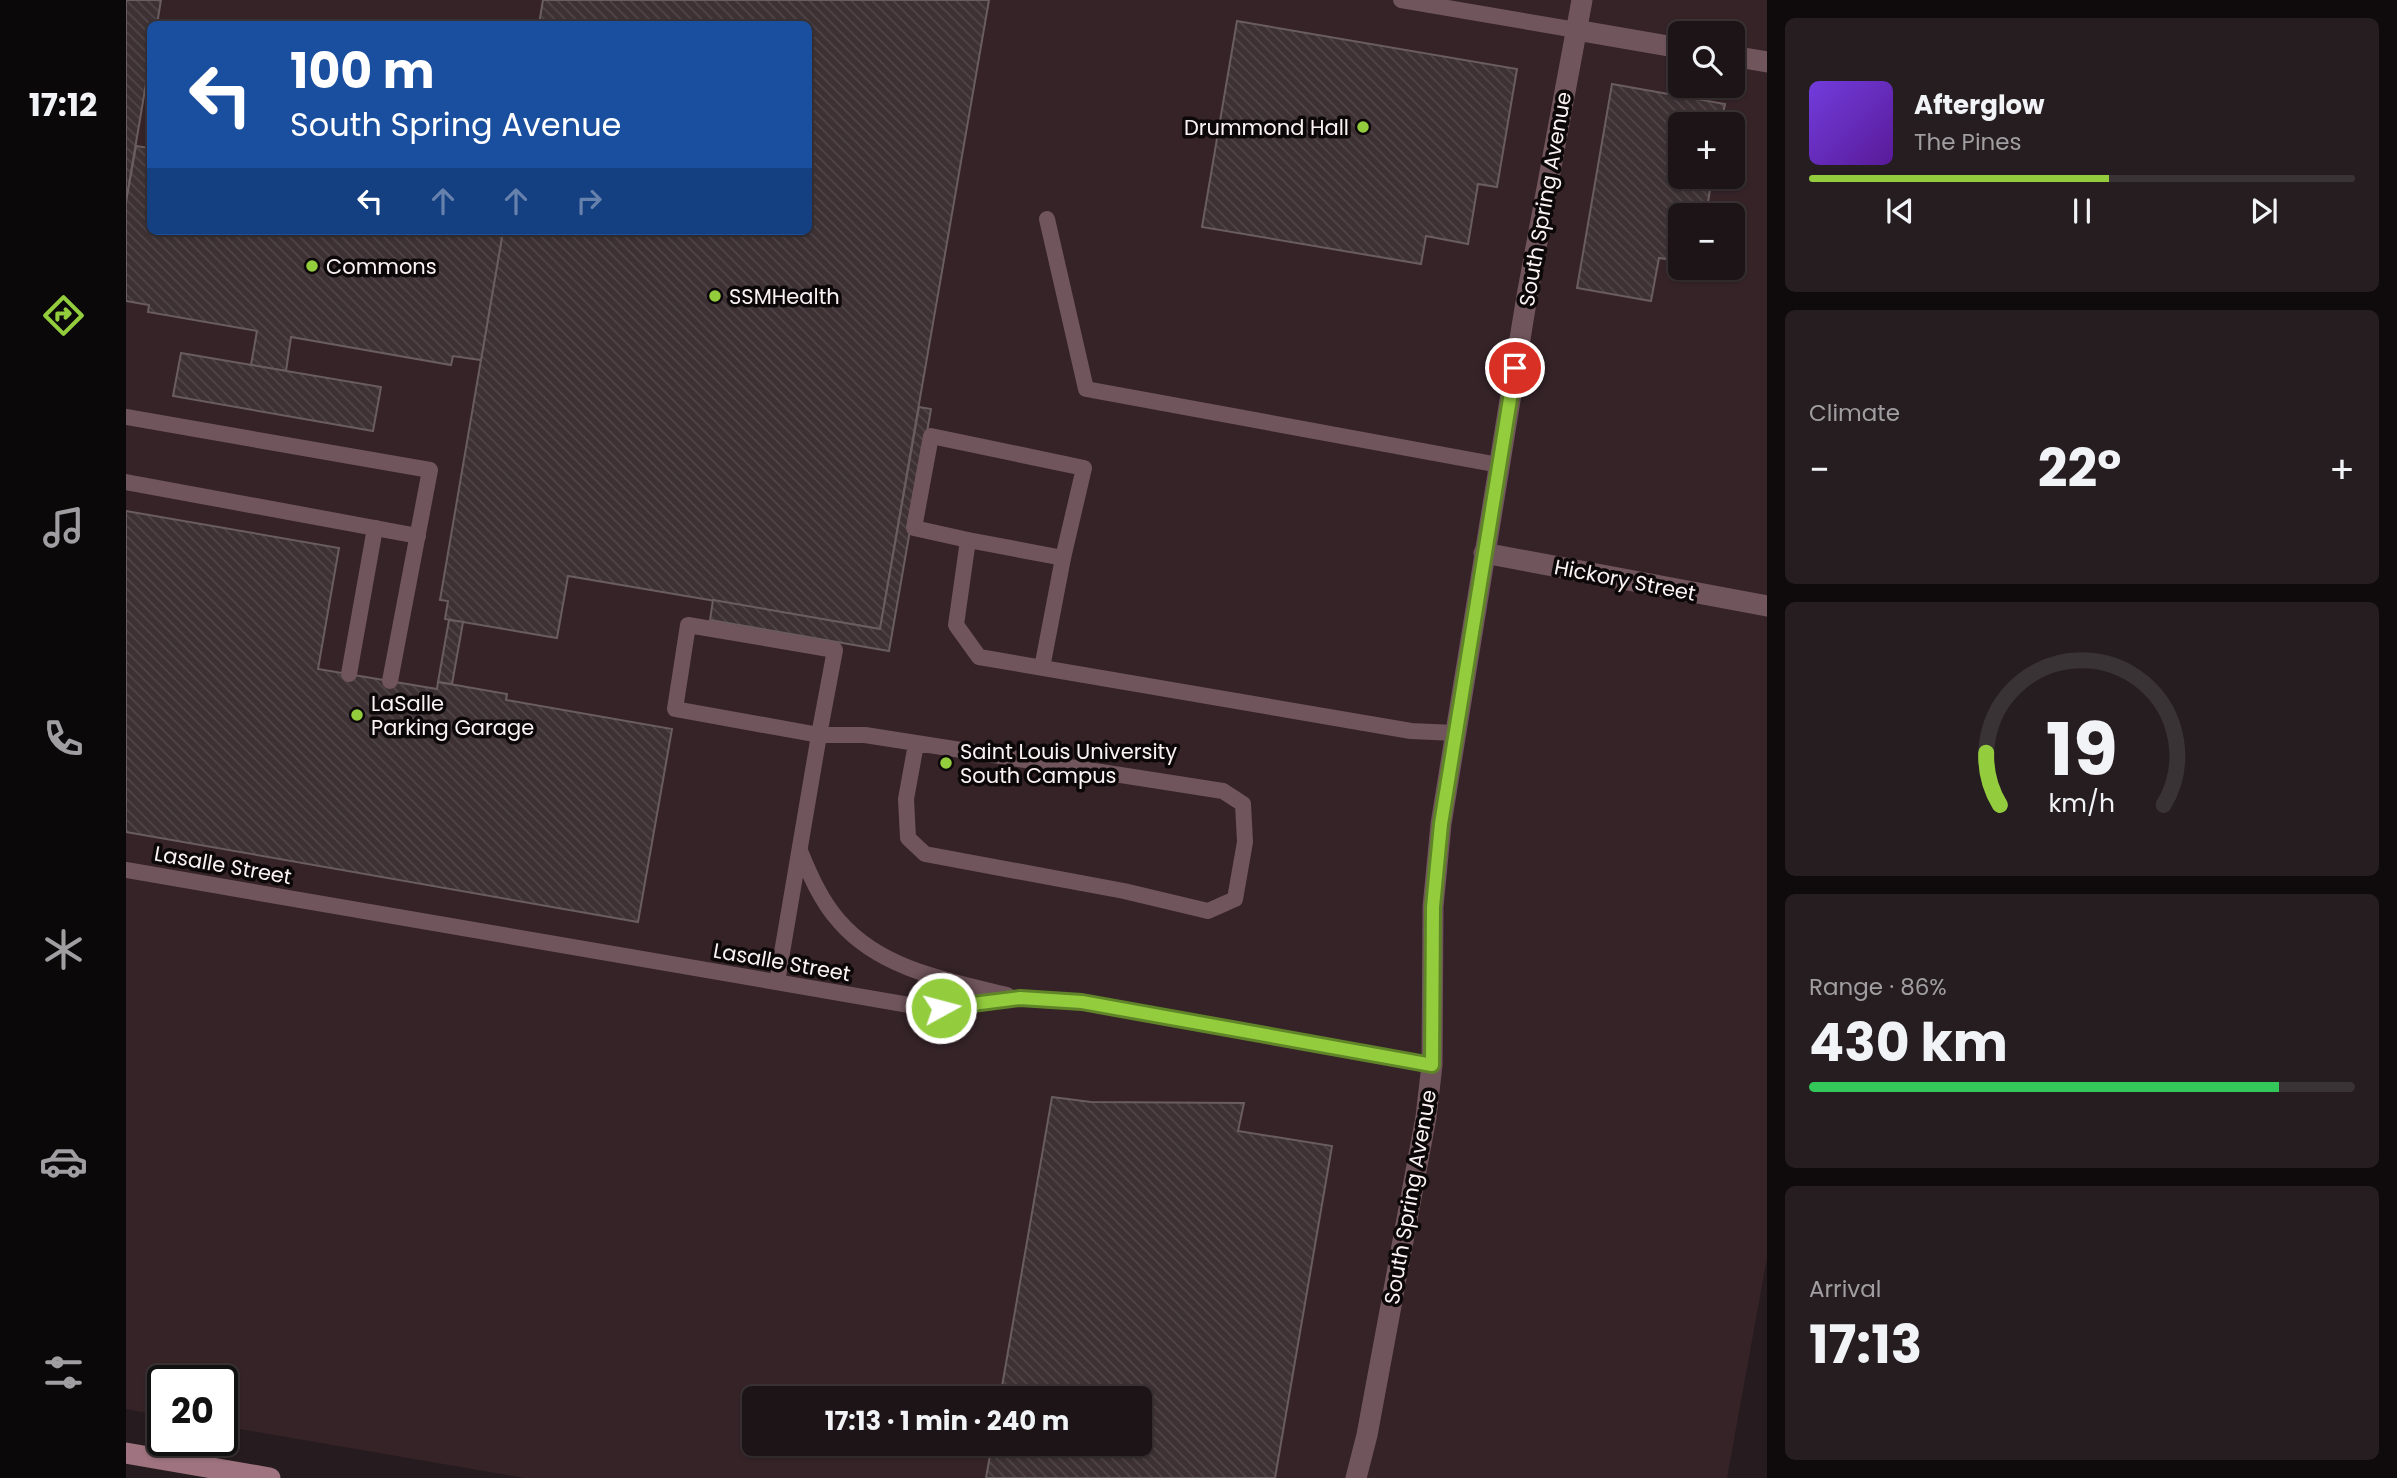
<!DOCTYPE html>
<meta charset="utf-8">
<style>
body{margin:0;font-family:Poppins,sans-serif;background:#251d1f;color:#f1f3f6;height:100vh;display:flex;flex-direction:column;font-size:26px;white-space:nowrap}
*{box-sizing:border-box;margin:0}
p{font-size:23px;color:#a09ea1}
.icon{flex:none;width:38px;height:38px;fill:none;stroke:currentColor;stroke-width:2;stroke-linecap:round;stroke-linejoin:round}
.map{position:relative;flex:1;overflow:hidden}
.details{display:flex;flex-direction:column;gap:18px;padding:18px;background:#0f0b0c;width:630px}
.details>*{flex:none}
.banner{position:absolute;left:21px;top:21px;width:665px;height:214px;border-radius:10px;box-shadow:0 2px 5px #0004,0 0 0 2px #3a3335;background:#1a4fa0;color:#fff;overflow:hidden}
.fabs{position:absolute;left:1542px;top:21px;display:grid;gap:14px}
.fabs a{display:grid;place-items:center;width:77px;height:77px;border-radius:10px;background:#1c1416;box-shadow:0 2px 5px #0004,0 0 0 2px #3a3335;font-size:35px}
.speed{position:absolute;left:21px;top:1365px;display:flex;gap:14px;font-size:35px;font-weight:700;text-align:center}
.speed>*{display:grid;place-content:center;width:91px;height:91px;border-radius:50%;background:#1c1416;box-shadow:0 2px 5px #0004,0 0 0 2px #3a3335;line-height:1}
.speed .limit{border:4px solid #111;border-radius:10px;background:#fff;color:#111}
.pin{position:absolute;display:grid;place-items:center;width:60px;height:60px;color:#fff;margin:-30px;border:4px solid #fff;border-radius:50%;box-shadow:0 2px 7px #0007}
.me{position:absolute;width:77px;margin:-38px;rotate:83deg;stroke-linejoin:round;filter:drop-shadow(0 0 5px #0008)}
.turn{display:flex;align-items:center;gap:24px;height:147px;padding:0 28px;font-size:32px}
.turn .icon{width:91px;height:91px;stroke-width:2.5}
.turn b{display:block;font-size:49px;line-height:60px}
.lanes{display:flex;align-items:center;height:66px;padding:0 28px;background:#0003;justify-content:center;gap:35px;direction:ltr}
.lanes .off{opacity:.35}
.big{font-size:52px;font-weight:700;line-height:1.1}
.details .widget{flex:1;display:flex;flex-direction:column;justify-content:center;gap:10px;min-width:0;padding:0 24px;border-radius:10px;background:#251d1f}
.details .dial{align-items:center;gap:0}
.dial svg{height:182px;overflow:visible;fill:none;stroke:#3a3335;stroke-width:7;stroke-linecap:round;text-anchor:middle}
.dial text{fill:#f1f3f6;stroke:none}
.song{display:flex;align-items:center;gap:21px}
.cover{width:84px;height:84px;border-radius:10px;background:linear-gradient(135deg,hsl(260 70% 55%),hsl(270 70% 35%))}
.played{height:7px;border-radius:4px;background:linear-gradient(90deg,#93cd3e 55%,#3a3335 55%)}
.keys{display:flex;justify-content:space-around;direction:ltr}
.heat{display:flex;justify-content:space-between;align-items:center;font-size:38px;direction:ltr}
.charge{height:10px;border-radius:5px;background:linear-gradient(90deg,#34c759 86%,#3a3335 0)}
.trip{position:absolute;left:616px;top:1386px;width:410px;height:70px;border-radius:10px;background:#1c1416;box-shadow:0 2px 5px #0004,0 0 0 2px #3a3335;font-weight:700;line-height:70px;text-align:center}
main{display:flex;flex:1;min-height:0}
.tab-bar{display:flex;flex-direction:column;width:126px;justify-content:space-around;align-items:center;background:#0b0809;color:#a09ea1}
.tab-bar .icon{width:49px;height:49px}
.tab-bar .active{color:#93cd3e}
.tab-bar b{font-size:32px;color:#f1f3f6}
.map>svg:first-child{display:block}
</style>
<main>
<nav class="tab-bar">
<b>17:12</b>
<svg class="icon active" aria-label="directions" viewBox="0 0 24 24"><path d="M12 3l9 9-9 9-9-9zM9 14v-3h6M13 9l2 2-2 2"/></svg>
<svg class="icon" aria-label="music" viewBox="0 0 24 24"><path d="M9 18V5l10-2v13"/><circle cx="6" cy="18" r="3"/><circle cx="16" cy="16" r="3"/></svg>
<svg class="icon" aria-label="phone" viewBox="0 0 24 24"><path d="M5 4h4l2 5-3 2q2 4 5 5l2-3 5 2v4C11 20 4 13 5 4z"/></svg>
<svg class="icon" aria-label="climate" viewBox="0 0 24 24"><path d="M12 3v18M4 7l16 10M4 17L20 7"/></svg>
<svg class="icon" aria-label="car" viewBox="0 0 24 24"><path d="M5 17H2v-5l4-1 3-4h7l3 4 3 1v5h-3M9 17h6M6 11h13"/><circle cx="7" cy="17" r="2"/><circle cx="17" cy="17" r="2"/></svg>
<svg class="icon" aria-label="filters" viewBox="0 0 24 24"><path d="M4 7h16M4 17h16"/><circle cx="9" cy="7" r="2"/><circle cx="15" cy="17" r="2"/></svg>
</nav>
<div class="map">
<svg width="1641" height="1478" viewBox="0 0 1641 1478">
<defs>
<pattern id="building-back-hatch" width="6" height="6" patternUnits="userSpaceOnUse" patternTransform="scale(1.75)"><rect width="6" height="6" fill="#3d3134"/><path d="M-1 5l2 2M0 0l6 6M5-1l2 2" fill="none" stroke="#504548"/></pattern>
</defs>
<rect width="100%" height="100%" fill="#261b1e"/>
<path fill="#352328" fill-rule="evenodd" d="M0 0H1641V1258L1601 1478H399L96 1426V1381H37V1416L0 1409ZM24 24H682V231H24ZM1554 33H1606V86H1554ZM1554 124H1606V177H1554ZM1554 215H1606V268H1554ZM628 1398H1013V1444H628Z"/>
<g fill="url(#building-back-hatch)" stroke="#6a5d60" stroke-width="2">
<path d="M0 0H35L31 24H24V60L0 202Z"/>
<path d="M417 0H863L754 629 442 576 431 638 319 619 322 601 314 600 377 231H682V24H413Z"/>
<path d="M1111 21 1391 69 1371 187 1352 184 1342 244 1300 236 1295 264 1076 227Z"/>
<path d="M1486 84 1599 104 1595 124H1554V177H1586L1580 215H1554V261L1533 258 1525 301 1451 288Z"/>
<path d="M10 146 24 148V231H377L355 360 327 356 325 365 165 337 160 371 125 365 131 331 22 312 23 305 0 301V202Z"/>
<path d="M55 353 255 387 247 431 47 396Z"/>
<path d="M793 407 805 409 763 651 584 620 587 600 754 629Z"/>
<path d="M0 511 213 548 192 669 311 689 312 682 381 694 380 700 546 729 512 922 0 832Z"/>
<path d="M323 620 337 622 326 684 312 682Z"/>
<path d="M926 1097 965 1102 1118 1103 1112 1131 1206 1146 1149 1478H860L866 1444H1013V1398H874Z"/>
</g>
<g fill="none" stroke-linecap="round" stroke-linejoin="round">
<g stroke="#70555c" stroke-width="16">
<path d="M1275 0 1450 30"/>
<path d="M921 219 960 389 1373 465"/>
<path d="M0 417 304 470 264 681"/>
<path d="M0 482 292 536"/>
<path d="M842 540 937 558"/>
<path d="M562 625 709 650 693 735 549 709Z"/>
<path d="M916 668 937 558 958 468 805 436 788 528 842 540 830 625 853 657 1285 731 1329 733"/>
<path d="M223 674 249 528"/>
<path d="M674 851C684 875 695 901 713 921 754 969 822 981 881 995"/>
<path d="M0 870 789 1006 815 1008 894 998 956 1002 1306 1065"/>
<path d="M651 982 693 735H739L1097 791 1117 804 1119 842 1109 899 1082 911 998 891 799 854 782 838 780 799 790 744"/>
</g>
<g stroke="#70555c" stroke-width="21">
<path d="M1450 30 1554 48"/>
<path d="M1606 56 1641 62"/>
<path d="M1358 553 1641 606"/>
<path d="M1230 1478 1241 1435 1300 1117 1306 1065 1307 907 1315 824 1401 296 1456 0"/>
</g>
<path stroke="#9f737f" stroke-width="21" d="M0 1453 144 1478"/>
</g>
<g fill="none" stroke-linecap="round" stroke-linejoin="round">
<g stroke="#608528" stroke-width="18">
<path id="route" d="M815 1008 894 998 956 1002 1306 1065 1307 907 1315 824 1389 368"/>
</g>
<use href="#route" stroke="#93cd3e" stroke-width="12"/>
</g>
<g fill="#93cd3e" stroke="#0c0708" stroke-width="2.5">
<circle cx="1237" cy="127" r="7"/>
<circle cx="186" cy="266" r="7"/>
<circle cx="589" cy="296" r="7"/>
<circle cx="231" cy="715" r="7"/>
<circle cx="820" cy="763" r="7"/>
</g>
<g text-anchor="middle" dominant-baseline="central" stroke-width="7" stroke-linejoin="round" paint-order="stroke">
<g font-size="21" fill="#fbf2f4" stroke="#0c0708" text-anchor="start">
<text x="1223" y="127" text-anchor="end">Drummond Hall</text>
<text x="200" y="266">Commons</text>
<text x="603" y="296">SSMHealth</text>
<text x="245" y="703">LaSalle<tspan x="245" dy="24">Parking Garage</tspan></text>
<text x="834" y="751">Saint Louis University<tspan x="834" dy="24">South Campus</tspan></text>
</g>
<g font-size="21" fill="#fbf2f4" stroke="#0c0708">
<text transform="translate(1419 199) rotate(-80)">South Spring Avenue</text>
<text transform="translate(1499 580) rotate(11)">Hickory Street</text>
<text transform="translate(97 865) rotate(10)">Lasalle Street</text>
<text transform="translate(656 962) rotate(10)">Lasalle Street</text>
<text transform="translate(1284 1197) rotate(-80)">South Spring Avenue</text>
</g>
</g>
</svg>
<div class="fabs">
<a><svg class="icon" aria-label="search" viewBox="0 0 24 24"><circle cx="10" cy="10" r="6"/><path d="M15 15l6 6"/></svg></a>
<a>+</a>
<a>−</a>
</div>
<div class="speed"><div class="limit">20</div></div>
<div class="pin" style="left:1389px;top:368px;background:#d93025"><svg class="icon" aria-label="arrive" viewBox="0 0 24 24"><path d="M6 21V4h12l-3 4 3 4H6"/></svg></div>
<svg class="me" style="left:815px;top:1008px" viewBox="-20 -20 40 40"><circle r="17" fill="#93cd3e" stroke="#fff" stroke-width="3"/><path d="M0-11L8 9 0 5-8 9z" fill="#fff"/></svg>
<div class="trip">17:13 · 1 min · 240 m</div>
<div class="banner">
<div class="turn"><svg class="icon" aria-label="left" viewBox="0 0 24 24"><path d="M17 20v-9H6M10 6l-5 5 5 5"/></svg><div><b>100 m</b>South Spring Avenue</div></div>
<div class="lanes"><svg class="icon" aria-label="left" viewBox="0 0 24 24"><path d="M17 20v-9H6M10 6l-5 5 5 5"/></svg><svg class="icon off" aria-label="ahead" viewBox="0 0 24 24"><path d="M12 20V5M6 11l6-6 6 6"/></svg><svg class="icon off" aria-label="ahead" viewBox="0 0 24 24"><path d="M12 20V5M6 11l6-6 6 6"/></svg><svg class="icon off" aria-label="right" viewBox="0 0 24 24"><path d="M7 20v-9h11M14 6l5 5-5 5"/></svg></div>
</div>
</div>
<section class="details">
<div class="widget">
<div class="song"><i class="cover"></i><div><b>Afterglow</b><p>The Pines</p></div></div>
<div class="played"></div>
<div class="keys"><svg class="icon" aria-label="previous" viewBox="0 0 24 24"><path d="M18 5L8 12l10 7zM5 5v14"/></svg><svg class="icon" aria-label="pause" viewBox="0 0 24 24"><path d="M8 5v14M16 5v14"/></svg><svg class="icon" aria-label="next" viewBox="0 0 24 24"><path d="M6 5l10 7-10 7zM19 5v14"/></svg></div>
</div>
<div class="widget"><p>Climate</p>
<div class="heat"><a>−</a><b class="big">22°</b><a>+</a></div>
</div>
<div class="widget dial"><svg viewBox="0 0 100 80">
<path d="M14 69A42 42 0 1 1 86 69"/>
<path d="M14 69A42 42 0 0 1 8 46" stroke="#93cd3e"/>
<text x="50" y="56" font-size="32" font-weight="700">19</text>
<text x="50" y="72" font-size="11">km/h</text>
</svg></div>
<div class="widget"><p>Range · 86%</p><b class="big">430 km</b><div class="charge"></div></div>
<div class="widget"><p>Arrival</p><b class="big">17:13</b></div>
</section>
</main>
